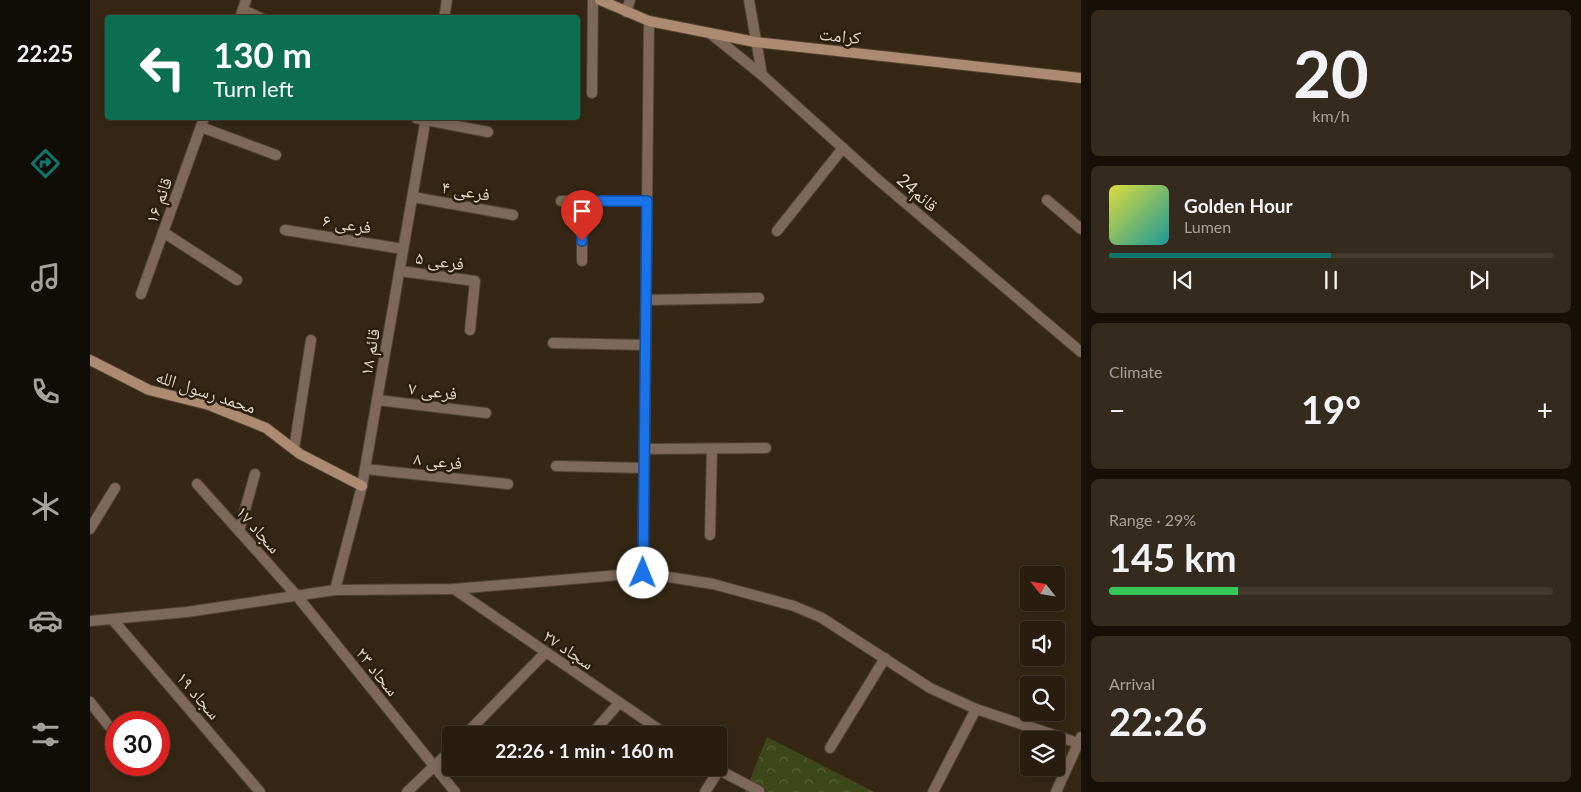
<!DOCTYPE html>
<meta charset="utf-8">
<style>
body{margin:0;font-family:Lato,"Noto Naskh Arabic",sans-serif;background:#342a1d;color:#f1f3f6;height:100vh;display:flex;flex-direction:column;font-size:19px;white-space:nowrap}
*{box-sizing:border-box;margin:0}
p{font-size:16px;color:#a5a29e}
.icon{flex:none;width:28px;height:28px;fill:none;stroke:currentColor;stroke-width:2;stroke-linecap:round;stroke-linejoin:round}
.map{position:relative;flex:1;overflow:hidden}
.details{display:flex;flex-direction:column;gap:10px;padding:10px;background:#161008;width:500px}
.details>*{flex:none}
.top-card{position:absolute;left:15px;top:15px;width:475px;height:105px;border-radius:5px;box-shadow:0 2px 8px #0003,0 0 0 1px #443b2f;background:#0b6e4f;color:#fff;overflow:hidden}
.needle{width:32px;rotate:300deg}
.controls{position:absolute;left:930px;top:566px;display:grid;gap:10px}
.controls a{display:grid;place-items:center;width:45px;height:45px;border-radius:5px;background:#281d0f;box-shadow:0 2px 8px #0003,0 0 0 1px #443b2f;font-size:25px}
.speed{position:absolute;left:15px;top:711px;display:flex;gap:10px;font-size:25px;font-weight:700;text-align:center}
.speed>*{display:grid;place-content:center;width:65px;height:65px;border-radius:50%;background:#281d0f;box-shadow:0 2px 8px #0003,0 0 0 1px #443b2f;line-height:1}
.speed .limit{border:8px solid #d22;background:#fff;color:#111}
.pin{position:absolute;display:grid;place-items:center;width:42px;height:42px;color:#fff;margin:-51px -21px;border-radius:50% 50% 50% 0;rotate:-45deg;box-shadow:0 0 5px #0007}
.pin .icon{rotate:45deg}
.me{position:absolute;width:55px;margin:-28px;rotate:1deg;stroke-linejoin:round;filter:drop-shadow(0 0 4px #0008)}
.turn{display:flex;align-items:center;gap:18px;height:105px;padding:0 25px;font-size:22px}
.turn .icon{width:65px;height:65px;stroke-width:2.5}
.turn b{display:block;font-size:35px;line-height:42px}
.big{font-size:38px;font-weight:700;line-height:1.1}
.details .card{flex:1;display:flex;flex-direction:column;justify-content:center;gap:8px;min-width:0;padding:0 18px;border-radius:8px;background:#342a1d}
.details .dial{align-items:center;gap:0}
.dial b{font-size:65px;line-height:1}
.song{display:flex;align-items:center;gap:15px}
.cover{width:60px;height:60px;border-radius:8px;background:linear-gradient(135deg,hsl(60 70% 55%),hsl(180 70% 35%))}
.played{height:5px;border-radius:2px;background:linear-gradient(90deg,#0f766e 50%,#443b2f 50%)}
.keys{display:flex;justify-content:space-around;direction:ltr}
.heat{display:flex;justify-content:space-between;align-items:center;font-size:28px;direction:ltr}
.charge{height:8px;border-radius:4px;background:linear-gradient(90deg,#34c759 29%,#443b2f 0)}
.trip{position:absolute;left:352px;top:726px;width:285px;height:50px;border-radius:5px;background:#281d0f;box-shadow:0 2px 8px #0003,0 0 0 1px #443b2f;font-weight:700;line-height:50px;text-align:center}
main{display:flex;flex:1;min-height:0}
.tabs{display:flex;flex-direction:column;width:90px;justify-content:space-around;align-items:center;background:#100c06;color:#a5a29e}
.tabs .icon{width:35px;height:35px}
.tabs .current{color:#0f766e}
.tabs b{font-size:22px;color:#f1f3f6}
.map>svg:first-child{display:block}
</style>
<main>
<nav class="tabs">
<b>22:25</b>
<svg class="icon current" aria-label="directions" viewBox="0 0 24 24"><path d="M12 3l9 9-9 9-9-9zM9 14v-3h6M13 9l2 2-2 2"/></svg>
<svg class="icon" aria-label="music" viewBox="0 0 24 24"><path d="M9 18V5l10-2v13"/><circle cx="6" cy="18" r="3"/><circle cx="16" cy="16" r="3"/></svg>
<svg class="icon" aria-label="phone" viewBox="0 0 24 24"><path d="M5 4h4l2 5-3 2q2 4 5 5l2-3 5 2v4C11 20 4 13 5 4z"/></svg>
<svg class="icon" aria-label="climate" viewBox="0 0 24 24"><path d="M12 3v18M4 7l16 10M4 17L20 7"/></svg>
<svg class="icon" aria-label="car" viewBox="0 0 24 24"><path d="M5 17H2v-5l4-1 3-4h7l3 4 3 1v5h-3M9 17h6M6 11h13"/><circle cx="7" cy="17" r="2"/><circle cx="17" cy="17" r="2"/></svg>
<svg class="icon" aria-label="filters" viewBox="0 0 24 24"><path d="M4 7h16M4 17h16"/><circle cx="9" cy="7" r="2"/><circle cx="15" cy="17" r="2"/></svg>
</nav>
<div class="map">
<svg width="991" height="792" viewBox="0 0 991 792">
<defs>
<pattern id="forest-crowns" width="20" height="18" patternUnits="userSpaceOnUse" patternTransform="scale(1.25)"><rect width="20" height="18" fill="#3c481a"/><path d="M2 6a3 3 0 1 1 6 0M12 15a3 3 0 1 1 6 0" fill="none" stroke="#58623a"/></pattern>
</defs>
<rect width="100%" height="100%" fill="#352714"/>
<path fill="url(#forest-crowns)" d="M677 737 784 792H655Z"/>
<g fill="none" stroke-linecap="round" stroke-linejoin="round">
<g stroke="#504331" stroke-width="12">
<g id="street">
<path d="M659 0 672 75 786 178 991 352"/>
<path d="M153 10 171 18"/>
<path d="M536 12 540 0"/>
<path d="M150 18 156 0"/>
<path d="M354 18 357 0"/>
<path d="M621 34 672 75"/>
<path d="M502 93 503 0"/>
<path d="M326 118 398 132"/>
<path d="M111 127 186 155"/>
<path d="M323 197 423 215"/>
<path d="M957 200 991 229"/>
<path d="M471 201H557"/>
<path d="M195 230 313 249"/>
<path d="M687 231 753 148"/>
<path d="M73 232 147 280"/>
<path d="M492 261V201"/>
<path d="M310 271 385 281 380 330"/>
<path d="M51 294 114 118"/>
<path d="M556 300 669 298"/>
<path d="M463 343 556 345"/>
<path d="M287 400 396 413"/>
<path d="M204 449 221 340"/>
<path d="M555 449 676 448"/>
<path d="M466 466 554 468"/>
<path d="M275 469 418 484"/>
<path d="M107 484 207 596 365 792"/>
<path d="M0 529 25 488"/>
<path d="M149 531 165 474"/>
<path d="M620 535 622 449"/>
<path d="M553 573 559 21"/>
<path d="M364 589 577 735"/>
<path d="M245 590 272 486 336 118"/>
<path d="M23 620 170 792"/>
<path d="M0 621 97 612 245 590 364 589 553 573 623 584 704 606 732 618 840 688 886 709 991 744"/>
<path d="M0 702 26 735"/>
<path d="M375 735 455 653"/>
<path d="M501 735 529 703"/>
<path d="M740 748 795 658"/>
<path d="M625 768 669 791"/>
<path d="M317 792 361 750"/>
<path d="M615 792 629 770"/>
<path d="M843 792 886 709"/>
<path d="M966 792 991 737"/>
</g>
</g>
<g stroke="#504331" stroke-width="12">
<g id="secondary">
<path d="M510 0 559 21 665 42 991 78"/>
<path d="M0 360 59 390 119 405 176 428 210 454 272 486"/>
</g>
</g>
<use href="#street" stroke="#7d6859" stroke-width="10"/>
<use href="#secondary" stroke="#ac8b72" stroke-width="10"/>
</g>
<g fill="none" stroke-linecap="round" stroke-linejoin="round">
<g stroke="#114b97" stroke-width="12">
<path id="route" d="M492 241V201H557L553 573"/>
</g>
<use href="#route" stroke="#1a73e8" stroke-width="9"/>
</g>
<g text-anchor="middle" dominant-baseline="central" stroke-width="5" stroke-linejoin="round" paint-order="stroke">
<g font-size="18" fill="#dfd6cb" stroke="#2b1e0a">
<text transform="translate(750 35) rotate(6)">کرامت</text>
<text transform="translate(376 190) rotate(10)">فرعی ۴</text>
<text transform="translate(828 192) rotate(41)">قائم24</text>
<text transform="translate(68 200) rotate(-70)">قائم ۱۶</text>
<text transform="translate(257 223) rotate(9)">فرعی ۶</text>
<text transform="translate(350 260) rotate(8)">فرعی ۵</text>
<text transform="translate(279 352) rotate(-80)">قائم ۱۸</text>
<text transform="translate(343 390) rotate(7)">فرعی ۷</text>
<text transform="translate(116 391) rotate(18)">محمد رسول الله</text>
<text transform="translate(348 460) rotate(6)">فرعی ۸</text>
<text transform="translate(169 529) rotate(48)">سجاد ۱۷</text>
<text transform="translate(479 649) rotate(34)">سجاد ۲۷</text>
<text transform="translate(288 671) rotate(51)">سحاد ۲۳</text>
<text transform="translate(109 695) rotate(49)">سجاد ۱۹</text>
</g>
</g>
</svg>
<div class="controls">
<a><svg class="needle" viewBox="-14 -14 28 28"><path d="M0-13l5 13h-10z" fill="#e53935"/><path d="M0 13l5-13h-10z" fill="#a5a29e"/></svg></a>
<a><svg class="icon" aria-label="sound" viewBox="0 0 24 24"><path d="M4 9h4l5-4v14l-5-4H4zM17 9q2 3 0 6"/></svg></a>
<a><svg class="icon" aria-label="search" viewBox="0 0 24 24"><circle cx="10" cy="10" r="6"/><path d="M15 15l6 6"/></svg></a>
<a><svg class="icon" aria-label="layers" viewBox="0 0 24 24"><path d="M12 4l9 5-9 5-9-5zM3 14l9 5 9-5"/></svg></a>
</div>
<div class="speed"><div class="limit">30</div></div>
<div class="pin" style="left:492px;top:241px;background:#d93025"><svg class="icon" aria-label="arrive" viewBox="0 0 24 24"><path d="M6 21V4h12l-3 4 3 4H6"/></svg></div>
<svg class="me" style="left:553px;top:573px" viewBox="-20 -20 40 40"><circle r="19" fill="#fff"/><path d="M0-13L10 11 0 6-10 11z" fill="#1a73e8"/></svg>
<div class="trip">22:26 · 1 min · 160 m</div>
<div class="top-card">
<div class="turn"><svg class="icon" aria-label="left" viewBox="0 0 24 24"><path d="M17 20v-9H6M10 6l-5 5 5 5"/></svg><div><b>130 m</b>Turn left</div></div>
</div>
</div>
<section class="details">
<div class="card dial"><b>20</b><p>km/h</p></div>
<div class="card">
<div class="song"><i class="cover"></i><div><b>Golden Hour</b><p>Lumen</p></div></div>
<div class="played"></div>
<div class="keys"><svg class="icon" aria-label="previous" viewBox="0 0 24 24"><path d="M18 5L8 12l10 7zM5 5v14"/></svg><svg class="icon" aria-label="pause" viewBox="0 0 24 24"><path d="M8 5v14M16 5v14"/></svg><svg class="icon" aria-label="next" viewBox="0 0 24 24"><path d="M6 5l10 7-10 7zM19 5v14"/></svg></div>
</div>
<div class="card"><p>Climate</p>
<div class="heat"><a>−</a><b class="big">19°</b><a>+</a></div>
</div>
<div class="card"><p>Range · 29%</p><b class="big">145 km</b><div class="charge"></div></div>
<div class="card"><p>Arrival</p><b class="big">22:26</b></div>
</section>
</main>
